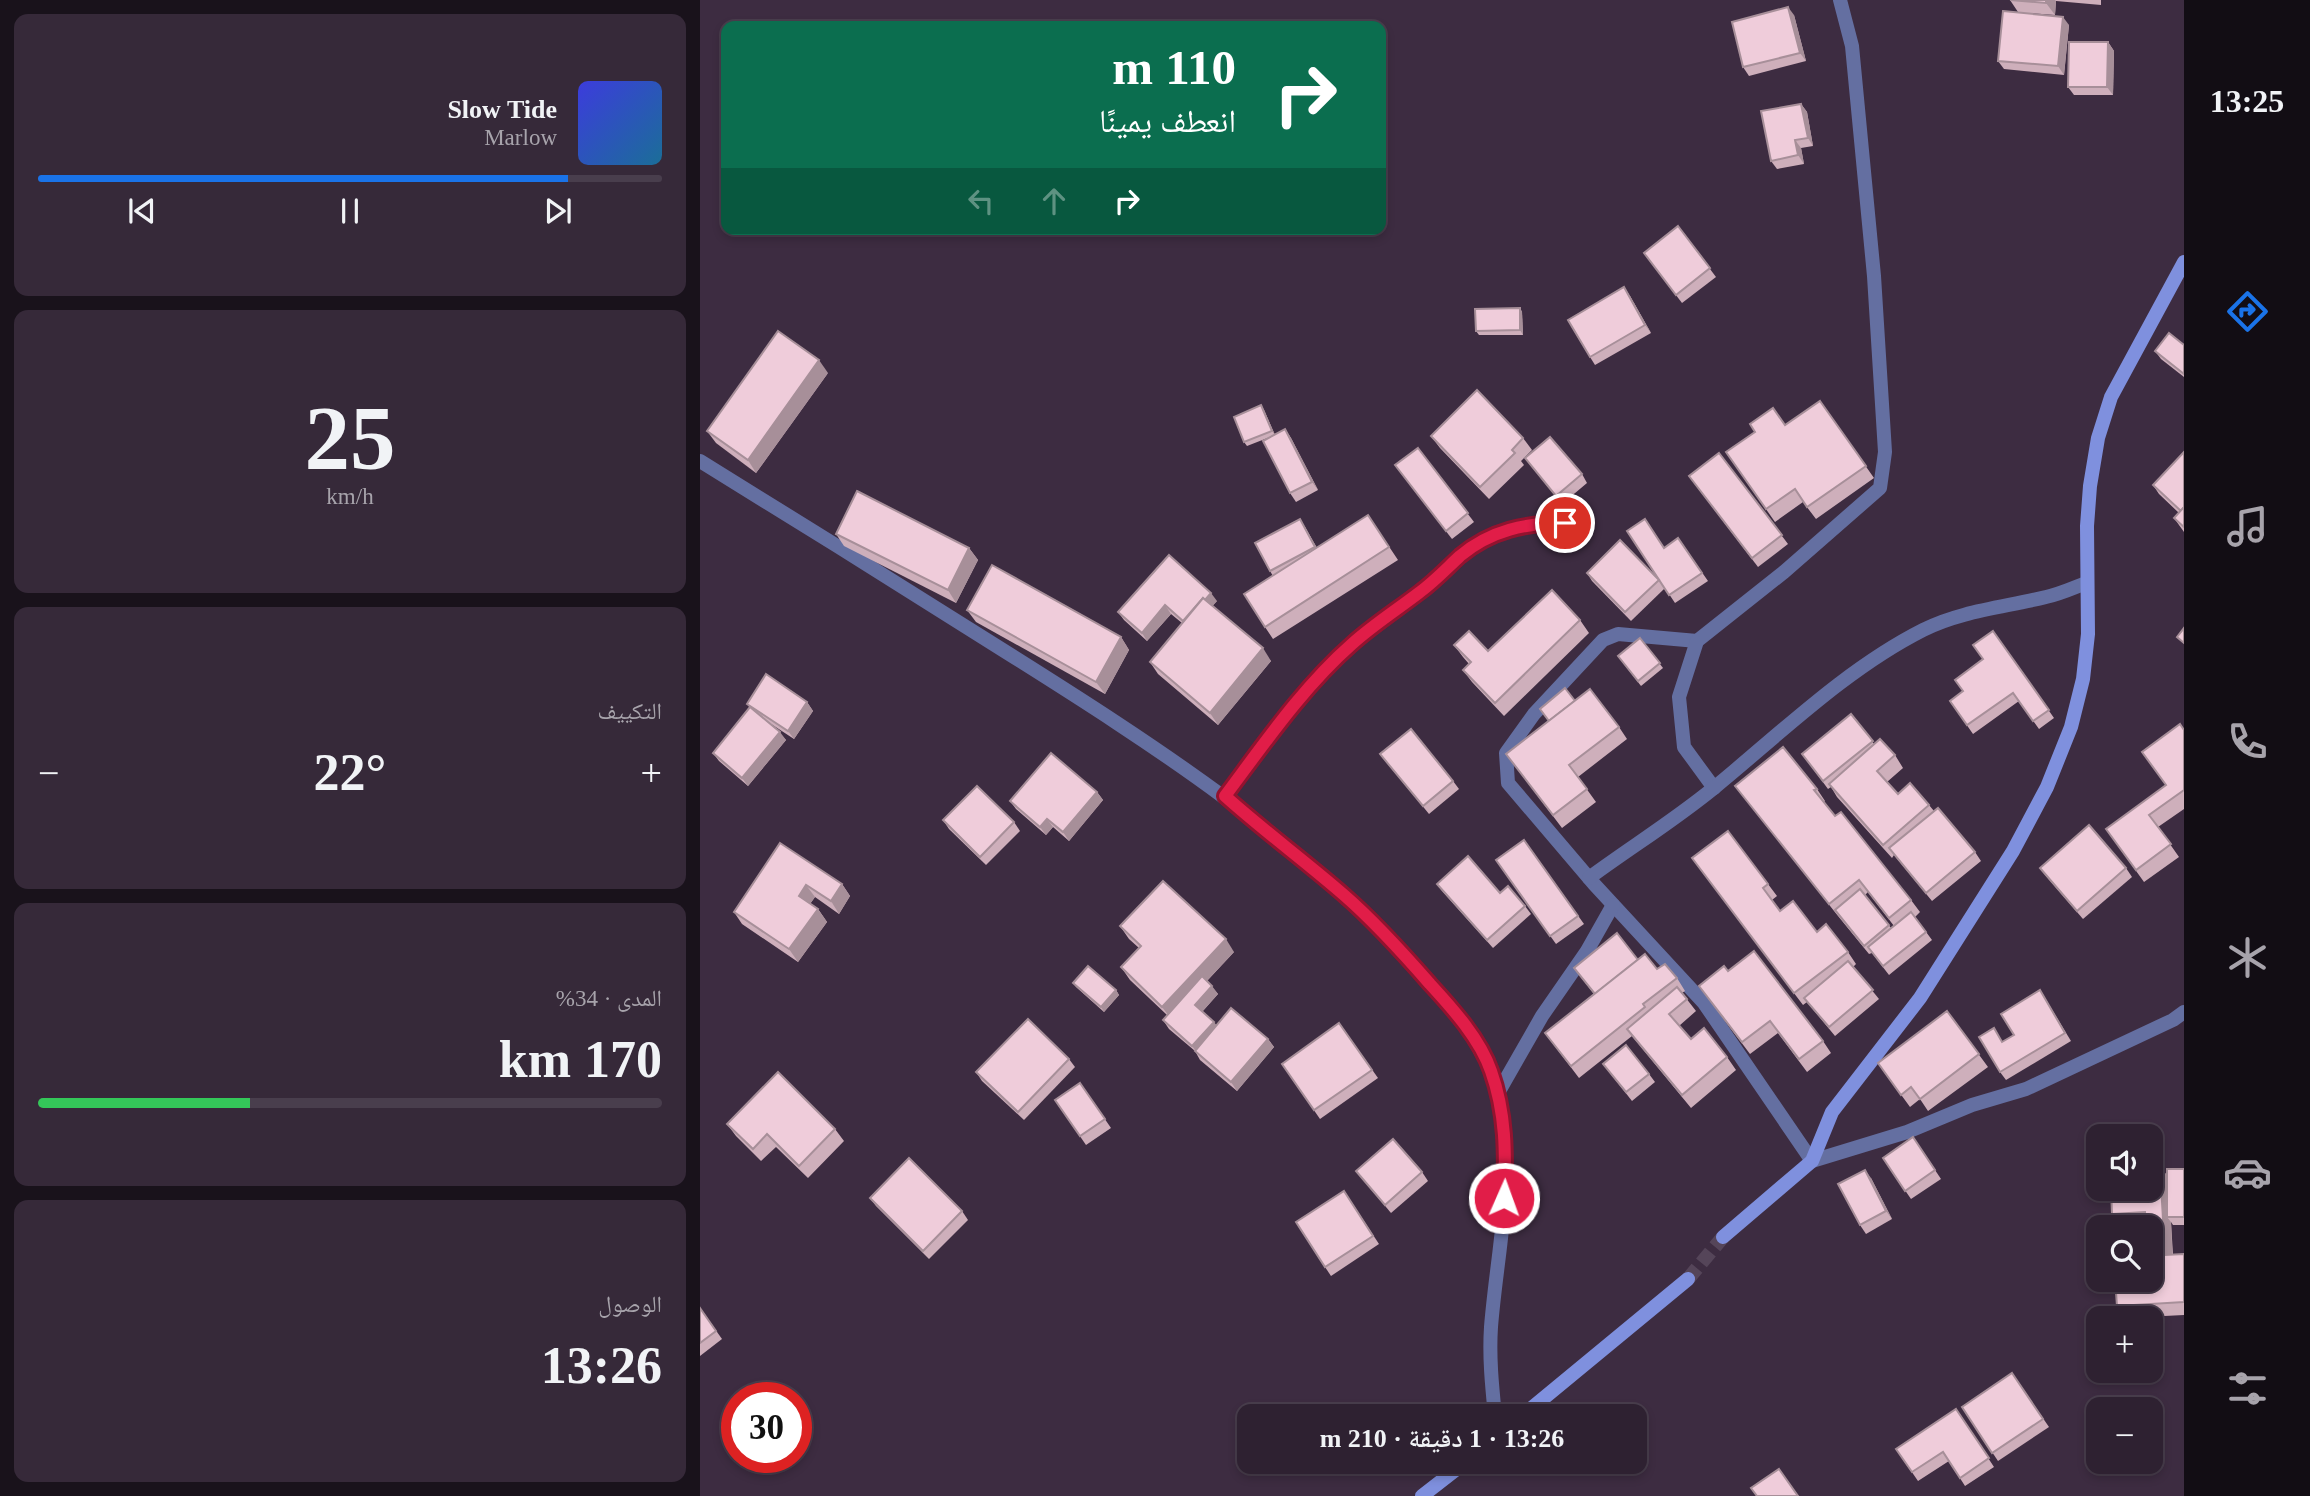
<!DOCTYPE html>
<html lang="ar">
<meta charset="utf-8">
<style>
body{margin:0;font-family:"Times New Roman","Noto Naskh Arabic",serif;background:#362939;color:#f1f3f6;direction:rtl;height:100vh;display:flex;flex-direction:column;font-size:26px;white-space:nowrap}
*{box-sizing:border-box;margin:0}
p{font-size:23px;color:#a7a3ab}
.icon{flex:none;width:38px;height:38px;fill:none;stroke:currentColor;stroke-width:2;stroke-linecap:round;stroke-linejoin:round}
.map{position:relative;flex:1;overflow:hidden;direction:ltr}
.side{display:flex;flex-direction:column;gap:14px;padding:14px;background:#19121b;width:700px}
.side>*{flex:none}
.top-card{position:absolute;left:21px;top:21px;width:665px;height:214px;border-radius:14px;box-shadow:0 4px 10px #0003,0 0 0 2px #493e4d;direction:rtl;background:#0b6e4f;color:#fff;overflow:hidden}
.fabs{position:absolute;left:1386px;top:1124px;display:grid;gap:14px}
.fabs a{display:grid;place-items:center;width:77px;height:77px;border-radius:14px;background:#2e2131;box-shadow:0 4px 10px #0003,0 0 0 2px #493e4d;font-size:35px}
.speed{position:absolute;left:21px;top:1382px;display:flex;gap:14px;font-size:35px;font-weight:700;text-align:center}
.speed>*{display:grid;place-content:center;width:91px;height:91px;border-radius:50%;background:#2e2131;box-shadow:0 4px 10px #0003,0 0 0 2px #493e4d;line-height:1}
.speed .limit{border:10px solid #d22;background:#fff;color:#111}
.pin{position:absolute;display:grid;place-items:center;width:60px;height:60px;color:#fff;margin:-30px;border:4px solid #fff;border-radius:50%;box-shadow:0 2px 7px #0007}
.me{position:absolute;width:77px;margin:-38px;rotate:2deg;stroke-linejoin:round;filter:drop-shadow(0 0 5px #0008)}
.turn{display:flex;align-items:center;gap:24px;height:147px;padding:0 35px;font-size:32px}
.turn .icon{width:91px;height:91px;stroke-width:2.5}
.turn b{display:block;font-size:49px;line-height:60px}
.lanes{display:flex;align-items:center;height:66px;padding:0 35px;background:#0003;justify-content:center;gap:35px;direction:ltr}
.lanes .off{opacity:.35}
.big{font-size:52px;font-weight:600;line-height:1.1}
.side .tile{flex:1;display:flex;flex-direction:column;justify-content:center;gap:10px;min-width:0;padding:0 24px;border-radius:14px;background:#362939}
.side .dial{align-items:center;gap:0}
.dial b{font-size:91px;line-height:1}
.song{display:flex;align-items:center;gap:21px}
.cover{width:84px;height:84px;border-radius:10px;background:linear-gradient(135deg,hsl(240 70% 55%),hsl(200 70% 35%))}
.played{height:7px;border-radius:4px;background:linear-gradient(90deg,#1a73e8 85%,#493e4d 85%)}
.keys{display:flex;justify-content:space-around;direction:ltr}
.heat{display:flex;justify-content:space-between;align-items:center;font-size:38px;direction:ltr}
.charge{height:10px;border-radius:5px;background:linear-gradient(90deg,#34c759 34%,#493e4d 0)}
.trip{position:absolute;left:537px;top:1404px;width:410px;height:70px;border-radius:14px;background:#2e2131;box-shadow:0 4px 10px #0003,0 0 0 2px #493e4d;font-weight:600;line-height:70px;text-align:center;direction:rtl}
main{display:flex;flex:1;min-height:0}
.tab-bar{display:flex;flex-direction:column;width:126px;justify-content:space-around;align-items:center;background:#120d14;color:#a7a3ab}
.tab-bar .icon{width:49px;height:49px}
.tab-bar .selected{color:#1a73e8}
.tab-bar b{font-size:32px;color:#f1f3f6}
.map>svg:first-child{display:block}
</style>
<main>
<nav class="tab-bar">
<b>13:25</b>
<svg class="icon selected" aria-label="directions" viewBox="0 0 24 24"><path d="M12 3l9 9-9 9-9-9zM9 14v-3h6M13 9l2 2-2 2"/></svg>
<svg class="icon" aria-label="music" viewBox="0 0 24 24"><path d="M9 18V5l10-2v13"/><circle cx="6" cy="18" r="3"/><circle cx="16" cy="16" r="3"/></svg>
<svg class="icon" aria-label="phone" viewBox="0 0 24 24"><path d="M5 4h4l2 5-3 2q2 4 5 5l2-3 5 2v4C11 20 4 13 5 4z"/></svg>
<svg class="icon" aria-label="climate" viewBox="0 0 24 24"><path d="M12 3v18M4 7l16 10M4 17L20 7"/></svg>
<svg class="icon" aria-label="car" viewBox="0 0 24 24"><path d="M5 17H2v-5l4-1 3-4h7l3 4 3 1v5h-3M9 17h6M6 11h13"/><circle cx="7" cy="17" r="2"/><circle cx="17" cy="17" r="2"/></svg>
<svg class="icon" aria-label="filters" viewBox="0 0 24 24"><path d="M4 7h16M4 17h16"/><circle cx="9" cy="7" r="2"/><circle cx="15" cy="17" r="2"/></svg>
</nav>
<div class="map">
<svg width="1484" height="1496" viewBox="0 0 1484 1496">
<rect width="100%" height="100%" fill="#3d2c41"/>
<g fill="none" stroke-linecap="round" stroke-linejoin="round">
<path stroke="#554559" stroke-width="14" stroke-dasharray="14 7" stroke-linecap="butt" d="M988 1279 1023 1237"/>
<g stroke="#646fa1" stroke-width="14">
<path d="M0 461C102 524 205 588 306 652 454 745 603 841 720 972 751 1007 784 1044 797 1090 818 1167 797 1250 791 1327 789 1357 792 1386 795 1416"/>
<path d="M997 641 918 634 903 640 834 714 806 753 808 783 894 884 1004 1003 1112 1161 1207 1132 1272 1105 1326 1089 1473 1020 1484 1012"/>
<path d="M1014 788 984 747 979 697 997 641 1084 572 1180 488 1185 452 1174 276 1152 46 1140 0"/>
<path d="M525 796C564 744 602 687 652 644 673 625 698 609 720 592 735 581 747 568 760 556 791 530 826 523 865 523"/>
<path d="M889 878C931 847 975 820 1015 787 1081 733 1146 669 1223 630 1260 611 1306 607 1346 597 1360 594 1373 588 1386 583"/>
<path d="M798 1093 842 1016 887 951 913 905"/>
</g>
<g stroke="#7f90de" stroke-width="14">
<path d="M1023 1237 1112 1161 1132 1112 1220 998 1313 851 1347 787 1371 727 1383 679 1388 634 1387 526 1390 486 1398 438 1411 397 1484 262"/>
<path d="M822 1416 988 1279"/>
<path d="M722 1496 767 1461"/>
</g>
</g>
<g fill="#ceafbb" fill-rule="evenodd">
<path d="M1310 0H1401V5L1356 1 1355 15 1327 13 1369 25 1364 75 1304 69 1298 61 1318 12Z"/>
<path d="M1094 15 1106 61 1049 76 1043 67Z"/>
<path d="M1408 42 1414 51 1413 95H1374L1368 87Z"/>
<path d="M1101 104 1107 112 1113 146 1101 148 1104 164 1077 169 1071 161Z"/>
<path d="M978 226 1016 277 982 303 944 253Z"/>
<path d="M930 296 951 333 895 365 890 357Z"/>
<path d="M820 308 822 312 823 335H779L776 331Z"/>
<path d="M1484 345V377L1461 359 1455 351Z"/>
<path d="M128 373 56 473 16 443 7 431Z"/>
<path d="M1120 401 1174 478 1116 519 1103 502 1075 522 1026 452 1085 425Z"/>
<path d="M561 405 564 410 575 435 547 446 544 442Z"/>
<path d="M585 429 591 438 618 490 596 502 590 493Z"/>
<path d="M731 436 823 438 832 450 821 461 824 465 789 499 740 448Z"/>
<path d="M718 448 774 522 752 539 701 473Z"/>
<path d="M1484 452V532L1474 518 1479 513 1459 494 1453 485Z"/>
<path d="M1019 453 1088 544 1058 567 995 484Z"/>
<path d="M825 458 882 474 887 483 862 504Z"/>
<path d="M668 515 698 560 573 639 565 627 573 576 570 571 605 527 617 548Z"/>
<path d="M927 531 964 548 978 538 1008 581 975 603Z"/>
<path d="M136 534 269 548 278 560 256 603 144 546Z"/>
<path d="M887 573 959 580 965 588 931 621 892 581Z"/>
<path d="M517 601 512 606 571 661 518 725 458 674 450 662 482 623 471 614 447 641 424 620 418 612Z"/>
<path d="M267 610 421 637 429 650 405 694 276 622Z"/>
<path d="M880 620 889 633 804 716 772 682 763 670 769 664 763 657 754 645 788 651Z"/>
<path d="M1293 631 1354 718 1339 729 1319 701 1273 734 1250 701 1263 691 1283 660Z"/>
<path d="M940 638 963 668 941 686 918 656Z"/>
<path d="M875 701 919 727 927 739 878 777 896 802 862 828 806 754Z"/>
<path d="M107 702 113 711 94 739 68 722 86 740 48 786 19 761 13 753 50 708 47 704Z"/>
<path d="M1151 714 1174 744 1195 755 1203 768 1187 782 1198 794 1229 805 1234 811 1275 852 1281 861 1232 901 1194 855 1192 858 1137 797 1131 787 1128 789 1108 762Z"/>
<path d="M1484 730V809L1458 827 1479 857 1444 882 1406 829 1466 785Z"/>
<path d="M680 754 753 781 759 789 729 814Z"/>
<path d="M1035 786 1117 789 1125 801 1124 802 1135 816 1211 900 1220 912 1215 917 1232 940 1189 975 1172 953 1169 954 1138 916ZM1168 892 1194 926 1191 928 1165 895Z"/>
<path d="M397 792 403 800 369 841 353 827 346 835 316 809 310 801Z"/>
<path d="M243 820 314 822 320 831 286 865 249 829Z"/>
<path d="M824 840 884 924 856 944 796 860Z"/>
<path d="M80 843 142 884 150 896 139 914 115 897 110 904 118 909 127 922 98 962 42 924 34 912Z"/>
<path d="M992 858 1068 884 1077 896 1072 900 1080 911 1117 932 1148 952 1156 964 1153 967 1179 999 1135 1036 1107 1002 1103 1005Z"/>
<path d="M1340 868H1426L1432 877 1383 919 1346 876Z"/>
<path d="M737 884 800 893 825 906 831 914 793 948 743 892Z"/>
<path d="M420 926 534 952 507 981 518 994 502 1012 516 1025 568 1039 574 1047 537 1091 500 1060 495 1051 469 1029 463 1020 467 1015 430 980 421 967 439 948 429 939Z"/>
<path d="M938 960 977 978 985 991 982 993 996 1011 979 1026 991 1039 1027 1057 1036 1070 991 1108 932 1036 879 1078 845 1033 894 994 874 968Z"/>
<path d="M1028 971 1123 1041 1131 1053 1107 1072 1078 1033 1050 1054 999 986Z"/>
<path d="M373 983 416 990 419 995 404 1012 376 987Z"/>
<path d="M1340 990 1371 1041 1306 1080 1300 1072 1314 1035Z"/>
<path d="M1247 1011 1288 1067 1228 1111 1220 1099 1210 1107 1178 1063Z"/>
<path d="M639 1023 678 1078 620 1119 582 1064Z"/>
<path d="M369 1059 375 1067 324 1120 282 1081 276 1072Z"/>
<path d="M903 1064 949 1074 955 1082 932 1101Z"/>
<path d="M380 1083 411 1128 386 1145 355 1100Z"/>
<path d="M27 1124 135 1129 144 1141 108 1178 76 1147 61 1161 36 1136Z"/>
<path d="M1213 1137 1241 1179 1211 1199 1183 1158Z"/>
<path d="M1460 1166 1467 1176 1484 1169V1225H1473L1471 1222 1473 1255 1484 1254V1315L1425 1318 1417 1306 1420 1224 1412 1214Z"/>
<path d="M656 1171 722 1172 728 1181 691 1213Z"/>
<path d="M1171 1178 1192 1219 1166 1234 1160 1225Z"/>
<path d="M644 1191 679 1244 631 1276 625 1267Z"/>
<path d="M170 1198 262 1211 268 1220 229 1259 176 1206Z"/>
<path d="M0 1308 22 1339 0 1356Z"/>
<path d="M1312 1373 1349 1427 1298 1461 1262 1407Z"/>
<path d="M1256 1409 1294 1467 1265 1486 1249 1461 1218 1481 1196 1449Z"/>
</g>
<g fill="#a78f99">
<path d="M1346 0H1355L1356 1 1355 15 1346 3Z"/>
<path d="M1088 7 1094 15 1106 61 1100 53Z"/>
<path d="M1363 17 1369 25 1364 75 1358 66Z"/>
<path d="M1408 42 1414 51 1413 95 1407 87Z"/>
<path d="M1101 104 1107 112 1113 146 1108 138Z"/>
<path d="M1095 140 1101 148 1104 164 1098 155Z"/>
<path d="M924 287 930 296 951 333 945 325Z"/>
<path d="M820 308 822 312 823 335 820 330Z"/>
<path d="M119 360 128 373 56 473 48 460Z"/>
<path d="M561 405 564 410 575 435 572 431Z"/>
<path d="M585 429 591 438 618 490 612 482Z"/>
<path d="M600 519 605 527 621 555 615 547Z"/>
<path d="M269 548 278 560 256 603 248 590Z"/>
<path d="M511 593 517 601 491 631 485 623Z"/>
<path d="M465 605 471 614 447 641 442 633Z"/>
<path d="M421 637 429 650 405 694 396 682Z"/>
<path d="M563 648 571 661 518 725 510 713Z"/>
<path d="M107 702 113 711 94 739 88 731Z"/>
<path d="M80 732 86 740 48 786 42 778Z"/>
<path d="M397 792 403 800 369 841 363 832Z"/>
<path d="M347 819 353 827 346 835 340 827Z"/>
<path d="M142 884 150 896 139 914 131 901Z"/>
<path d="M106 885 115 897 107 908 99 896Z"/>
<path d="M118 909 127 922 98 962 89 949Z"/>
<path d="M526 939 534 952 471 1019 462 1007Z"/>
<path d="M512 986 518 994 501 1013 495 1005Z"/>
<path d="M416 990 419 995 404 1012 401 1007Z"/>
<path d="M514 1022 520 1030 498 1054 492 1046Z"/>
<path d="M568 1039 574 1047 537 1091 531 1082Z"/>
<path d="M1460 1166 1469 1178 1467 1217 1471 1222 1473 1267 1465 1255Z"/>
<path d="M1165 1170 1171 1178 1192 1219 1186 1211Z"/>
</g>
<g fill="#efccda" stroke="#a78f99" stroke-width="2">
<path d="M1310 0H1346V3Z"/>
<path d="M1088 7 1100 53 1043 67 1032 22Z"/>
<path d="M1303 11 1363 17 1358 66 1298 61Z"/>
<path d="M1369 42H1408L1407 87H1368Z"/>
<path d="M1101 104 1108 138 1095 140 1098 155 1071 161 1061 111Z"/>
<path d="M978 226 1010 268 976 295 944 253Z"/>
<path d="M924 287 945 325 890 357 868 320Z"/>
<path d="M820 308V330L776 331 775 309Z"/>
<path d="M78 331 119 360 48 460 7 431Z"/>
<path d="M1469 333 1484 345V374L1455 351Z"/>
<path d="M777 390 823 438 812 450 815 453 780 487 731 436Z"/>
<path d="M1120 401 1166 466 1107 507 1095 489 1066 509 1026 452 1055 432 1050 424 1073 408 1085 425Z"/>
<path d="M561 405 572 431 544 442 534 417Z"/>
<path d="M585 429 612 482 590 493 563 441Z"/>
<path d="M850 437 882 474 856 496 825 458Z"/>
<path d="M718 448 768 513 746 531 695 465Z"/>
<path d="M1484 452V507L1481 511 1453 485Z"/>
<path d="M1019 453 1082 535 1052 558 989 476Z"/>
<path d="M157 491 269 548 248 590 136 534Z"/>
<path d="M1484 507V527L1474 518Z"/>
<path d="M668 515 689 547 565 627 544 594Z"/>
<path d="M600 519 615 547 570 571 555 543Z"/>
<path d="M945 519 964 548 978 538 1002 573 969 595 927 531Z"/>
<path d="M920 540 959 580 925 612 887 573Z"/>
<path d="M469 555 511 593 505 600 503 598 483 621 465 605 442 633 418 612Z"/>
<path d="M292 565 421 637 396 682 267 610Z"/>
<path d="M852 590 880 620 795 703 763 670 771 662 754 645 769 631 788 651Z"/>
<path d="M503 598 563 648 510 713 450 662Z"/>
<path d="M1484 628V643L1477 637Z"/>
<path d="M1293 631 1349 710 1333 721 1313 693 1267 725 1250 701 1263 691 1255 680 1283 659 1273 645Z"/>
<path d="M940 638 960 663 938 681 918 656Z"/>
<path d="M66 674 107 702 88 731 47 704Z"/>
<path d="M865 688 875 701 849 721 840 709Z"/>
<path d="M890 689 919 727 869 765 887 789 853 815 806 754Z"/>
<path d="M50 707 80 732 42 778 13 753Z"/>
<path d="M1151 714 1173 741 1123 781 1102 754Z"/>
<path d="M1480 724 1484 730V790L1449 815 1471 844 1436 870 1406 829 1466 785 1442 752Z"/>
<path d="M711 729 753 781 723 806 680 754Z"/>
<path d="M1180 739 1195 755 1177 771 1198 794 1210 783 1229 805 1183 845 1129 784Z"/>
<path d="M1083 747 1117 789 1114 790 1135 816 1141 812 1211 900 1189 918 1159 880 1129 904 1035 786Z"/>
<path d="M351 753 397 792 363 832 347 819 340 827 310 801Z"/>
<path d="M277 786 314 822 280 857 243 820Z"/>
<path d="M1238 808 1275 852 1226 893 1189 848Z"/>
<path d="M1389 825 1426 868 1377 911 1340 868Z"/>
<path d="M1028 831 1068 884 1063 888 1080 911 1093 901 1117 932 1126 924 1148 952 1094 993 992 858Z"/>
<path d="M824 840 878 916 850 936 796 860Z"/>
<path d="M80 843 142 884 131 901 106 885 99 896 118 909 89 949 34 912Z"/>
<path d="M768 856 800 893 808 886 825 906 787 940 737 884Z"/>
<path d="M463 881 526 939 462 1007 421 967 441 946 420 926Z"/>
<path d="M1160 889 1189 925 1164 946 1135 910Z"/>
<path d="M1211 912 1226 932 1183 966 1168 947Z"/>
<path d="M917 933 938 960 895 994 874 968Z"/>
<path d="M1054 951 1123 1041 1099 1059 1070 1021 1042 1042 999 986 1024 966 1028 971Z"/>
<path d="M945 954 957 969 965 964 977 978 943 1004 945 1007 871 1066 845 1033Z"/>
<path d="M1148 961 1173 990 1129 1027 1104 998Z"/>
<path d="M388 966 416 990 401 1007 373 983Z"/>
<path d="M502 976 512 986 495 1005 514 1022 492 1046 463 1020Z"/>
<path d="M977 987 987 999 969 1014 991 1039 1004 1028 1027 1057 982 1095 927 1029Z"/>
<path d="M1340 990 1365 1033 1300 1072 1279 1037 1294 1028 1302 1042 1314 1035 1301 1014Z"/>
<path d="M531 1008 568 1039 531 1082 495 1051Z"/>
<path d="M1247 1011 1279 1054 1220 1099 1211 1087 1201 1095 1178 1063Z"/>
<path d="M328 1019 369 1059 318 1112 276 1072Z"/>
<path d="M639 1023 672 1070 614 1110 582 1064Z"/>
<path d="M926 1045 949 1074 926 1092 903 1064Z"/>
<path d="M78 1072 135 1129 99 1166 67 1134 53 1149 27 1124Z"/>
<path d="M380 1083 405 1119 380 1136 355 1100Z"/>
<path d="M1213 1137 1235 1170 1205 1191 1183 1158Z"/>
<path d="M693 1139 722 1172 685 1205 656 1171Z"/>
<path d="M209 1158 262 1211 223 1251 170 1198Z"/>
<path d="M1451 1166H1460L1465 1255 1484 1254V1302L1417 1306 1415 1279H1451V1227H1413L1412 1224 1446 1223 1445 1212 1412 1214 1411 1188H1451Z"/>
<rect x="1467" y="1169" width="17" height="48"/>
<path d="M1165 1170 1186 1211 1160 1225 1138 1184Z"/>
<path d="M644 1191 673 1236 625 1267 596 1222Z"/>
<path d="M0 1308 16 1331 0 1343Z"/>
<path d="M1312 1373 1343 1419 1292 1453 1262 1407Z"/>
<path d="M1256 1409 1289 1458 1260 1478 1243 1452 1212 1472 1196 1449Z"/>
<path d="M1079 1469 1098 1496H1057L1051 1488Z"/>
</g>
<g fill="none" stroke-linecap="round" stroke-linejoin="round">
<g stroke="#92132f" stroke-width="18">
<path id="route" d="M804 1198C806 1154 806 1113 791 1071 780 1039 753 1009 730 984 703 953 675 922 644 895 605 861 564 831 525 796 564 744 603 687 652 644 673 625 698 609 720 592 735 581 747 568 760 556 791 530 826 523 865 523"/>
</g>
<use href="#route" stroke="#e11d48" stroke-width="12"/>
</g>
</svg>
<div class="fabs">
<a><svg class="icon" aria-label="sound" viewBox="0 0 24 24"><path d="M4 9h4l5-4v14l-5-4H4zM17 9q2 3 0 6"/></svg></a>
<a><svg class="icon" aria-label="search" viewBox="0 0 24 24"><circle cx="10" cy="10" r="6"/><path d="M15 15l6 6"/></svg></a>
<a>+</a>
<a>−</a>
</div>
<div class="speed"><div class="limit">30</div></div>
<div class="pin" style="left:865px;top:523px;background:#d93025"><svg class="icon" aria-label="arrive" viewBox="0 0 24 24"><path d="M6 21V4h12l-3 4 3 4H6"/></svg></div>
<svg class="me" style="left:804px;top:1198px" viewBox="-20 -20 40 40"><circle r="17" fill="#e11d48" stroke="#fff" stroke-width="3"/><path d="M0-11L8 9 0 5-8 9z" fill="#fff"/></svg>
<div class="trip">13:26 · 1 دقيقة · 210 m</div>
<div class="top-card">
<div class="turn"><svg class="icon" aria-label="right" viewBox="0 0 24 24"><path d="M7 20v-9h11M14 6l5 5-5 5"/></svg><div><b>110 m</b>انعطف يمينًا</div></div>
<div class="lanes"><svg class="icon off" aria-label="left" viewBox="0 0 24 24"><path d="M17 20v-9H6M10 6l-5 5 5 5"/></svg><svg class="icon off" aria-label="ahead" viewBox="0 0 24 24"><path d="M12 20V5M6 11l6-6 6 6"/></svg><svg class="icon" aria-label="right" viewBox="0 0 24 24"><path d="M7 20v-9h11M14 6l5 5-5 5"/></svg></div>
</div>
</div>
<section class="side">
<div class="tile">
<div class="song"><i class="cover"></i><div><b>Slow Tide</b><p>Marlow</p></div></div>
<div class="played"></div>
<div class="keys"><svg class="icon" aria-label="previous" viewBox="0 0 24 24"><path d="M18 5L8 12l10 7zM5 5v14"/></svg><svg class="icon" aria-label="pause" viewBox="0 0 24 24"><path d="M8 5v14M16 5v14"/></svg><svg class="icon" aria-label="next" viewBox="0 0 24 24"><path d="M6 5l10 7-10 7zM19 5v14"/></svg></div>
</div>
<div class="tile dial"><b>25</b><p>km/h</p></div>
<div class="tile"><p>التكييف</p>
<div class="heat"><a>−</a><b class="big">22°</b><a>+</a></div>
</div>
<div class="tile"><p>المدى · 34%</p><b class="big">170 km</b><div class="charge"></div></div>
<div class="tile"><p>الوصول</p><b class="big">13:26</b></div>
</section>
</main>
